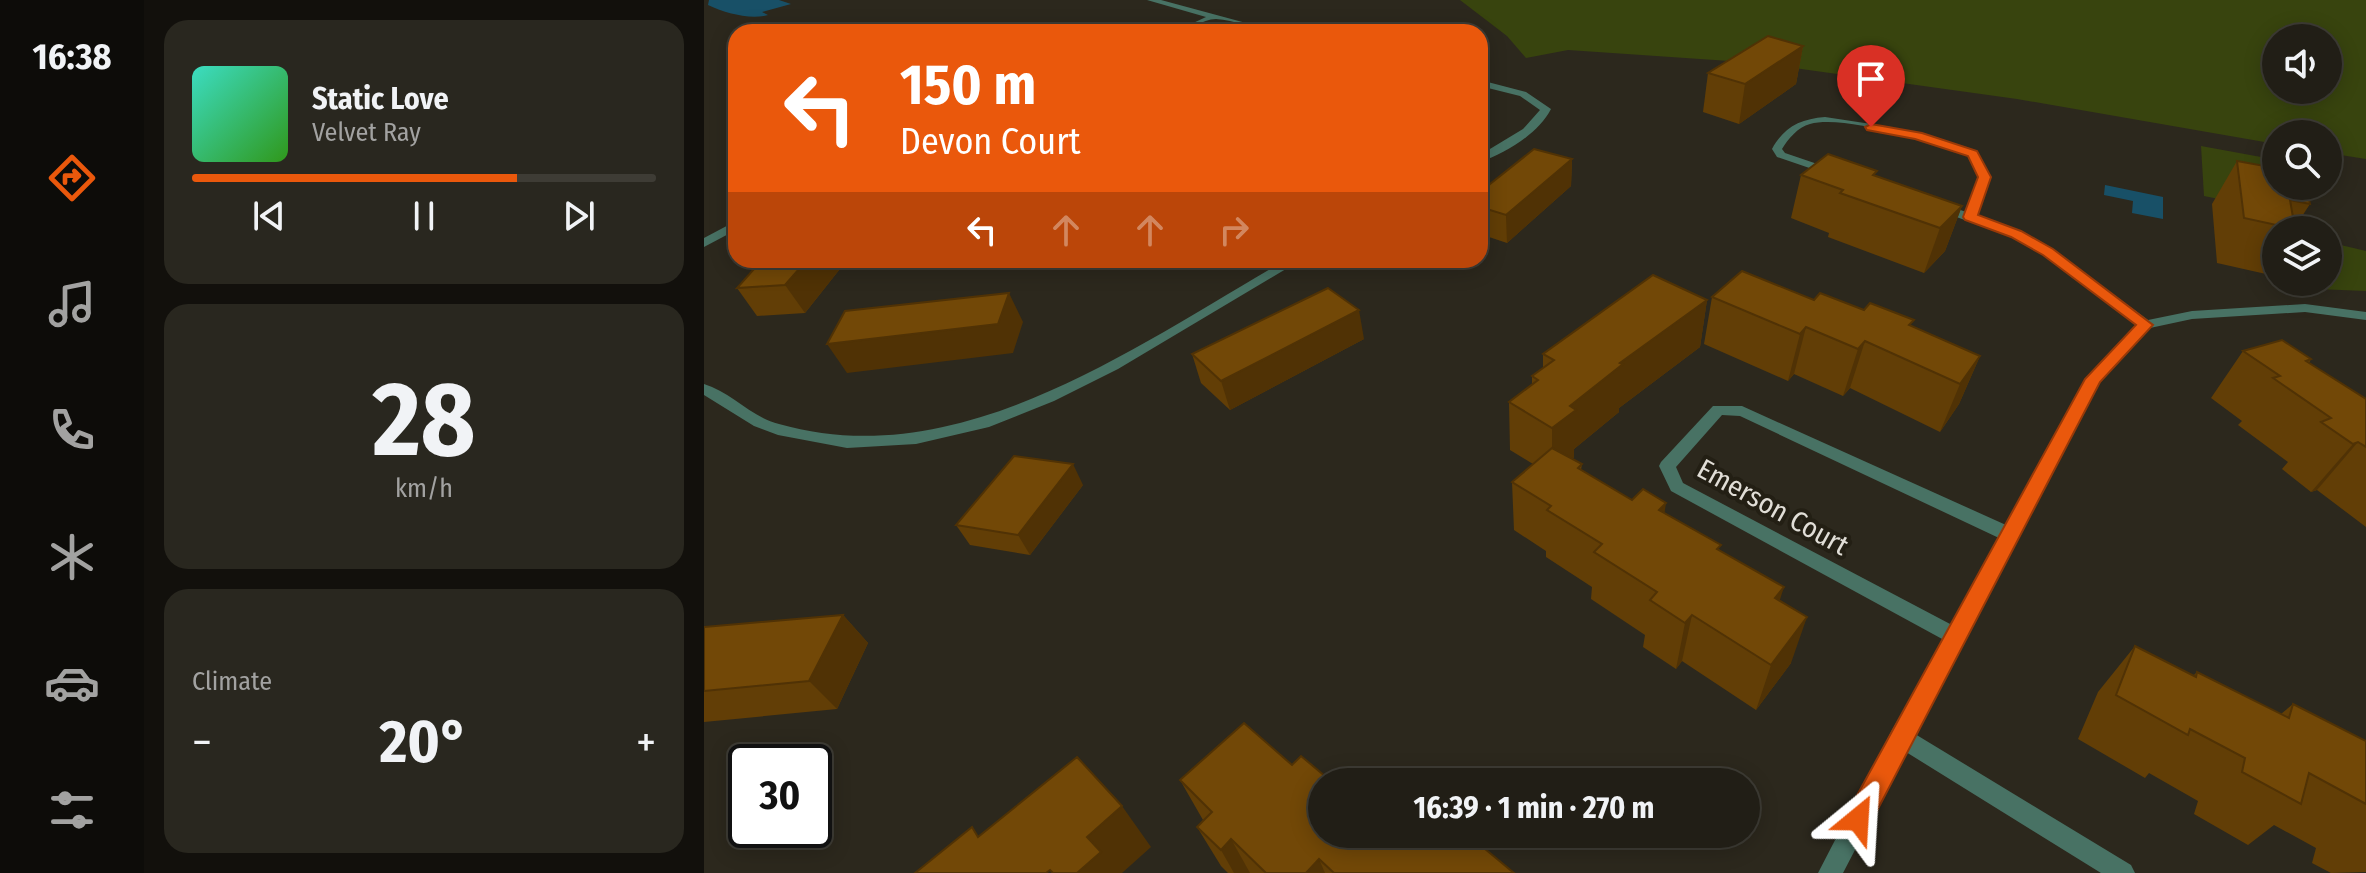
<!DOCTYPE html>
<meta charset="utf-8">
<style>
body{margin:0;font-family:"Fira Sans Condensed",sans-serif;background:#29271f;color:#f1f3f6;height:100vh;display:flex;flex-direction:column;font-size:30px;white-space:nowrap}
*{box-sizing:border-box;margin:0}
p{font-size:26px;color:#a2a2a1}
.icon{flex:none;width:44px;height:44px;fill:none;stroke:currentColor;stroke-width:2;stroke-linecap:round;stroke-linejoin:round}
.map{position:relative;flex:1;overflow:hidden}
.sheet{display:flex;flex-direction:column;gap:20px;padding:20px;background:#12100c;width:560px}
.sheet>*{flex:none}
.banner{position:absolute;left:24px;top:24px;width:760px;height:244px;border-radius:24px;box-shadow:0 4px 20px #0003,0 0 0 2px #3e3c35;background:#ea580c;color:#fff;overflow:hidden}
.buttons{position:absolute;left:1558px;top:24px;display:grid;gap:16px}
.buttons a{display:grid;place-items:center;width:80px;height:80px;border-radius:50%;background:#211e16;box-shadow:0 4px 20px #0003,0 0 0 2px #3e3c35;font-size:40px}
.speed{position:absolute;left:24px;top:744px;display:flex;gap:16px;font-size:40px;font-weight:700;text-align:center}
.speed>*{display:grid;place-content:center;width:104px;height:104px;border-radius:50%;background:#211e16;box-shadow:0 4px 20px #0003,0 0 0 2px #3e3c35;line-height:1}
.speed .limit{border:4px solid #111;border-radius:12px;background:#fff;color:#111}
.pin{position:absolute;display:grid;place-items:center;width:68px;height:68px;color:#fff;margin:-82px -34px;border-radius:50% 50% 50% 0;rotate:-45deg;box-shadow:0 0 8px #0007}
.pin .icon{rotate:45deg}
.me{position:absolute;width:88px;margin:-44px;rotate:27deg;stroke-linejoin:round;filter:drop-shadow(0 0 6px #0008)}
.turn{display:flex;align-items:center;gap:28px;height:168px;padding:0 40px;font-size:36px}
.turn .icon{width:104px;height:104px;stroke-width:2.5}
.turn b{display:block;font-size:56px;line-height:68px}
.lanes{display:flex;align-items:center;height:76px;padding:0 40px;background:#0003;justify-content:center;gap:40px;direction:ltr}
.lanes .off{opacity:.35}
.big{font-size:60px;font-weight:700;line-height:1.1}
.sheet .card{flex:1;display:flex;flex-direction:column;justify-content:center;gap:12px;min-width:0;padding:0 28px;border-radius:24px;background:#29271f}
.sheet .dial{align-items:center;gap:0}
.dial b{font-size:104px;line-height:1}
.song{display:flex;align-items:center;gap:24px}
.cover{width:96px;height:96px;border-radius:12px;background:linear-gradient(135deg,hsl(170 70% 55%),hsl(110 70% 35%))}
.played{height:8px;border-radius:4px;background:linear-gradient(90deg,#ea580c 70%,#3e3c35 70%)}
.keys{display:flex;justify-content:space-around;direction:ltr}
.heat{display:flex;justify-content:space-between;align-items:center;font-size:44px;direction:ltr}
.trip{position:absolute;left:604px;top:768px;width:452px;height:80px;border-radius:40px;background:#211e16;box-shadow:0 4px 20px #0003,0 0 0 2px #3e3c35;font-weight:700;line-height:80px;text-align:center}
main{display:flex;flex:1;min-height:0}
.dock{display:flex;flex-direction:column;width:144px;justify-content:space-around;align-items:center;background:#0d0c09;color:#a2a2a1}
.dock .icon{width:56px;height:56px}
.dock .on{color:#ea580c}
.dock b{font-size:36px;color:#f1f3f6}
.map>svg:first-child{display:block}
</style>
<main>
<nav class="dock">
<b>16:38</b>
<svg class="icon on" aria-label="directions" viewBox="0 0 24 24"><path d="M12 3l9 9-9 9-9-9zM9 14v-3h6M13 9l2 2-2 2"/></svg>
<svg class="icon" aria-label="music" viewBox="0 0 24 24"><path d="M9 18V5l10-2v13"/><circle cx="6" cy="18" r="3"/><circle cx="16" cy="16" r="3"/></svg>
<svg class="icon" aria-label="phone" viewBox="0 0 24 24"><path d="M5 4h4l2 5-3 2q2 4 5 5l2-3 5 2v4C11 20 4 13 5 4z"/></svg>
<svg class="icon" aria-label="climate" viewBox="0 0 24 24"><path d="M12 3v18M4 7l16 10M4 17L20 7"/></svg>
<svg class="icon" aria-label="car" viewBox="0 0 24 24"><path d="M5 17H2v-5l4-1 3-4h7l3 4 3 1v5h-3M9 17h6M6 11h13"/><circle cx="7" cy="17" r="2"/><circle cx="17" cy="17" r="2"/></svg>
<svg class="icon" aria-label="filters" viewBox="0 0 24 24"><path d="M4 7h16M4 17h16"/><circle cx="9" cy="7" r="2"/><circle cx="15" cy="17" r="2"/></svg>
</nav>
<section class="sheet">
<div class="card">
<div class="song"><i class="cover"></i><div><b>Static Love</b><p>Velvet Ray</p></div></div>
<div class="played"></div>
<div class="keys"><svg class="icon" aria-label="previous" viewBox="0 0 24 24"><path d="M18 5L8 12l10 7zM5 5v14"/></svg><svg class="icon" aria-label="pause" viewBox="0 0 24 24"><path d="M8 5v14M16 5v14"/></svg><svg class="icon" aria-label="next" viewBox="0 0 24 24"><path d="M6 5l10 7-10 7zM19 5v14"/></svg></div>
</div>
<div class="card dial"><b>28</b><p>km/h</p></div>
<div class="card"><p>Climate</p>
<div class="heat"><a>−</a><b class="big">20°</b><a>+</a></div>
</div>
</section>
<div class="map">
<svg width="1662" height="873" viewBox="0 0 1662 873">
<rect width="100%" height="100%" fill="#2c281d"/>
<g fill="#38440e" fill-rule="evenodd">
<path d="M756 0H1662V159L1624 153V134H1572V144L1313 99 1055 63 864 50 822 58 803 36ZM1572 38H1624V90H1572Z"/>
<path d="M1497 146 1557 157 1565 209 1500 196Z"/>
<path d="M1624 242 1662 251V291L1588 288V282H1624Z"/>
</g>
<g fill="#185067">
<path d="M5 0H75L87 4 58 12 64 15C46 20 21 13 4 5Z"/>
<path d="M1401 185 1459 197V219L1428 213 1429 201 1400 195Z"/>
</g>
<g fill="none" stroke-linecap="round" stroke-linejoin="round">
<g fill="#487264" fill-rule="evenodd">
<path d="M443 0H457L575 32C553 32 533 20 512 19 498 19 485 32 470 32L502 17Z"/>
<path d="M776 80 822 92 847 109C834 134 802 153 776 162V155L819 129 836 110 816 96 776 86Z"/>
<path d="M1121 117 1187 127 1273 152 1286 177 1272 216 1316 231 1348 249 1444 320 1488 311 1601 304 1662 312V320L1601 312 1488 319 1446 328 1395 382 1211 734 1427 865 1431 873H1397L1202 752 1139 873H1114L1188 730 1240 640 967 491 955 466 957 462 1009 406H1038L1302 525 1384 376 1433 325 1340 255 1308 237 1233 210V204L1237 203 1262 212 1274 177 1265 156C1228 144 1142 114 1106 124 1094 127 1084 139 1078 149L1081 153 1131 170V174H1123L1073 157 1068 149C1080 127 1096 119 1121 117ZM1018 415 1036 416 1295 538 1248 625 979 483 972 467Z"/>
<path d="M32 221V230L0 247V238Z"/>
<path d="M582 260H597L414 369 350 401 285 427 212 444 143 448 74 435 50 426 0 395V384C27 392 47 417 75 424 256 476 433 345 582 260Z"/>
</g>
</g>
<g fill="#623e06">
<path d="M1099 46 1092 84 1035 124 999 112 1004 73Z"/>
<path d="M868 159 867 186 803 243 776 234V192Z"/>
<path d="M1533 161 1606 204 1591 227V230H1572V258L1562 274 1513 263 1508 204Z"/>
<path d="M1097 175 1172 176 1258 206 1241 251 1220 273 1124 237 1125 233 1087 218Z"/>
<path d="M143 260 101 313 53 316 33 288Z"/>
<path d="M1008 297 1110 300 1160 310 1208 326 1276 356 1255 404 1236 432 1146 388 1139 396 1090 374 1084 381 1000 344Z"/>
<path d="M1003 300 996 347 915 408V412L870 449V457L868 459 878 464 877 470 928 500 961 513 1016 550 1076 600 1087 663 1052 710 978 661 972 669 939 647 941 635 887 599 888 587 842 557V551L810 530 808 482 829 464 806 450 805 402 828 385V376L839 368V354Z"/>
<path d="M660 339 526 410 497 383 488 354Z"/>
<path d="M1539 351 1607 359 1605 363 1662 399V527L1613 490 1607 492 1578 469 1584 462 1534 425 1538 421 1507 398Z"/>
<path d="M379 485 326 555 266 545 252 525Z"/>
<path d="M139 615 164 643 133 709 0 722V627Z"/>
<path d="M1431 646 1489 676 1493 672 1577 714 1589 704 1662 741V872L1627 873 1608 863 1612 848 1570 825 1544 845 1490 814 1494 801 1445 773 1441 778 1374 739 1394 692Z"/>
<path d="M476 780 618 834 726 840 810 873H524L517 866 493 827 499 820Z"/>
</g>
<g fill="#503205">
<path d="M1099 46 1092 84 1035 124 1041 84Z"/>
<path d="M868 159 867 186 803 243 802 215Z"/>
<path d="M1258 206 1241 251 1220 273 1236 228Z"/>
<path d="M103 260H143L101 313 81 285Z"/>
<path d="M305 293 319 322 309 353 143 373 123 344Z"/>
<path d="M1003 300 996 347 915 408V412L870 449V457L848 476V428L866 406 916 363Z"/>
<path d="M655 310 660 339 526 410 517 381Z"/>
<path d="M1102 327 1090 374 1084 381 1096 334Z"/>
<path d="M1161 341 1146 388 1139 396 1154 349Z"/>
<path d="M1276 356 1255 404 1236 432 1256 384Z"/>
<path d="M1654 442 1613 490 1607 492 1649 444Z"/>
<path d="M369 464 379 485 326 555 314 535Z"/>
<path d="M962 503 955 550V510Z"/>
<path d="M1080 587 1065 634 1071 598Z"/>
<path d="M139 615 164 643 133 709 105 681Z"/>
<path d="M988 615 978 661 972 669 981 623Z"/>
<path d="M1103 617 1087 663 1052 710 1067 665Z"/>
<path d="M418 806 447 847 418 873H373L383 837Z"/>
<path d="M527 839 546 873H530L517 850Z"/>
<path d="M615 859 621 873H602Z"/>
</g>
<g fill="#724807" stroke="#503205" stroke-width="2">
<path d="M136 23 193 32H142Z"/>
<path d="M1064 36 1099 46 1041 84 1004 73Z"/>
<path d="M830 149 868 159 802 215 776 207V192Z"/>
<path d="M1124 154 1173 171 1169 175 1258 206 1236 228 1136 193 1139 190 1097 175Z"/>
<path d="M1533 161 1572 168V186H1602L1606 204 1586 200 1591 229 1540 218Z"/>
<path d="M58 260H103L81 285 33 288Z"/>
<path d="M1038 271 1110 300 1116 293 1160 310 1166 303 1210 320 1205 325 1276 356 1256 384 1161 341 1154 349 1102 327 1096 334 1008 297Z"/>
<path d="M949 275 1003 300 916 363 919 364 866 406 872 410 848 428 805 402 834 380 828 376 850 360 839 354Z"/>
<path d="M624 288 655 310 517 381 488 354Z"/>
<path d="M305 293 294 324 123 344 141 311Z"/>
<path d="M1578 340 1607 359 1602 361 1662 399V447L1654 442 1649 444 1617 422 1627 418 1569 378 1576 376 1539 351Z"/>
<path d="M848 448 878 464 874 468 928 500 939 489 962 503 955 510 1017 545 1013 549 1080 587 1071 598 1103 617 1067 665 988 615 981 623 946 600 953 592 890 552 898 544 843 510 847 506 808 482Z"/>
<path d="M310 456 369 464 314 535 252 525Z"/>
<path d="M139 615 105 681 0 691V627Z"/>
<path d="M1431 646 1492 677 1493 672 1585 718 1589 704 1662 741V804L1605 773 1597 804 1538 772 1541 758 1486 729 1484 735 1412 695Z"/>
<path d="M540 723 588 765 597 756 628 782H618V834H719L726 840 732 834H763L810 873H630L615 859 602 873H562L527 839 517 850 493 827 508 812 476 780Z"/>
<path d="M373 757 418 806 383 837 397 852 373 873H349L346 870 342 873H211L268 827 274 837Z"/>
</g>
<path fill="#ea580c" stroke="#983908" stroke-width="2" d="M1167 124 1218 133 1273 151 1287 177 1274 215 1317 231 1349 249 1449 325 1396 382 1164 828 1154 832 1145 828 1141 819 1145 810 1381 379 1432 325 1339 255 1307 237 1261 220 1259 217 1274 177 1264 156 1211 139 1163 130 1161 127Z"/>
<g text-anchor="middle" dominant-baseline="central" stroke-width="8" stroke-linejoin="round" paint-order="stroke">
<g font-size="28" fill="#e1ded7" stroke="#231f14">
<text transform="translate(1069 507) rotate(29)">Emerson Court</text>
</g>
</g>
</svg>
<div class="buttons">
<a><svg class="icon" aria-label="sound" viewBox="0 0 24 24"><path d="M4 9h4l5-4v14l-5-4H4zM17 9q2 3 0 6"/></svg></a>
<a><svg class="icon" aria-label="search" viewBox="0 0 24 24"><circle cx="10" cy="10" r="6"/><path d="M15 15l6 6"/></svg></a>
<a><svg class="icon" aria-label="layers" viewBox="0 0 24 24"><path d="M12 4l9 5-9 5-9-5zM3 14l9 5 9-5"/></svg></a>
</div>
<div class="speed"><div class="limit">30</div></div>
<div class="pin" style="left:1167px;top:127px;background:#d93025"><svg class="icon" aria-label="arrive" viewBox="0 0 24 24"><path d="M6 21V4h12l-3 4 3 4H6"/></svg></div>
<svg class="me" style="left:1154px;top:819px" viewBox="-20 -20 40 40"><path d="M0-17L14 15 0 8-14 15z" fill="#ea580c" stroke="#fff" stroke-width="4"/></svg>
<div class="trip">16:39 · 1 min · 270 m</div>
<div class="banner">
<div class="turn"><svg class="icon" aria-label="left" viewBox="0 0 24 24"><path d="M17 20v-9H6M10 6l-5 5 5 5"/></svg><div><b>150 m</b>Devon Court</div></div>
<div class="lanes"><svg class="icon" aria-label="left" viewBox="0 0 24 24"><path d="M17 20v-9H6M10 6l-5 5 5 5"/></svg><svg class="icon off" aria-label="ahead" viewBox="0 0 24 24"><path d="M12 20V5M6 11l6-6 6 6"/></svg><svg class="icon off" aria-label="ahead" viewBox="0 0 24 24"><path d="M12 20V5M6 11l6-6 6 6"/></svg><svg class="icon off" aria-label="right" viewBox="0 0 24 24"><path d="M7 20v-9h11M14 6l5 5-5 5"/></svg></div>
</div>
</div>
</main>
